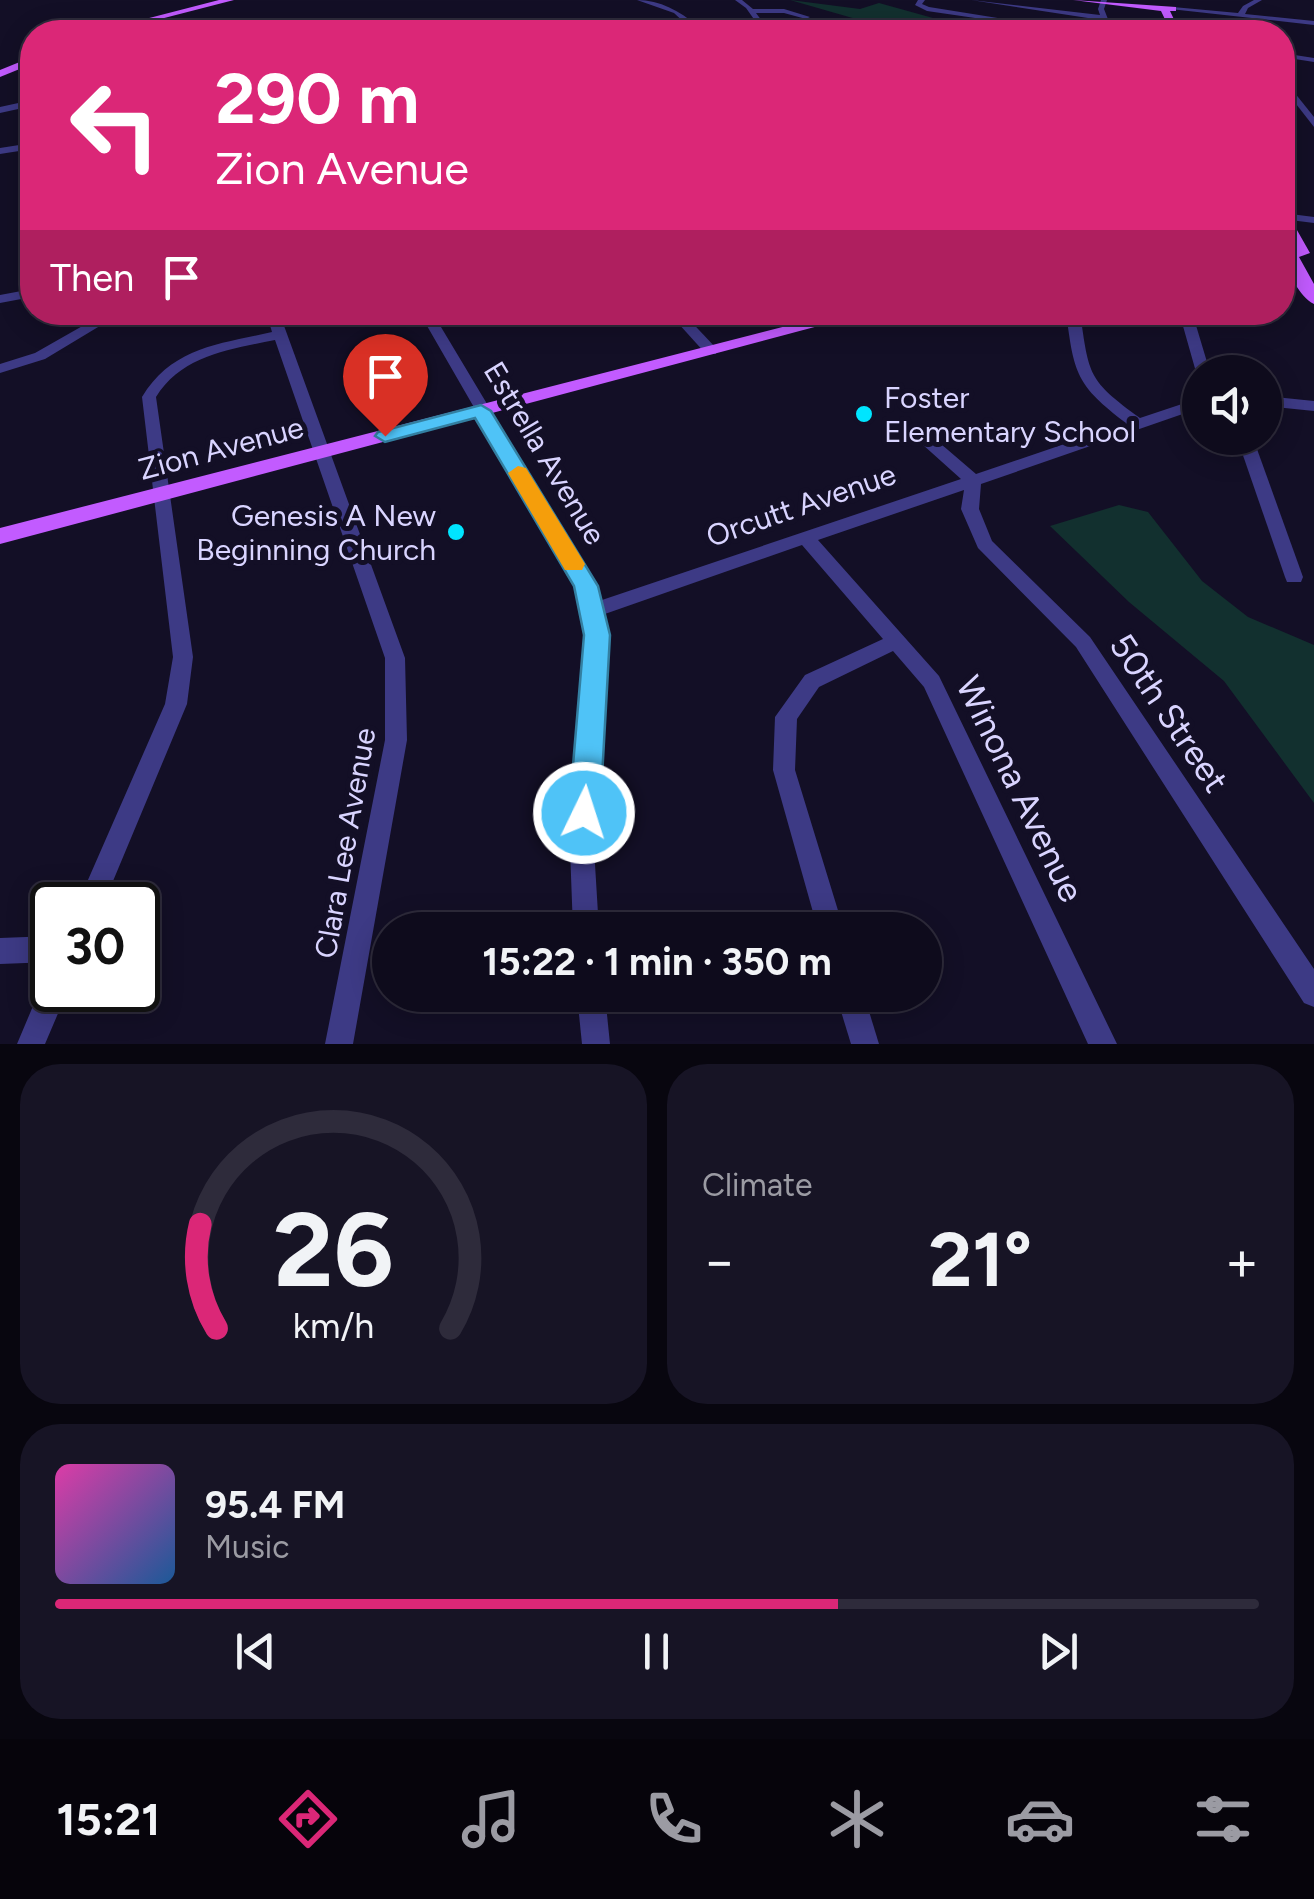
<!DOCTYPE html>
<meta charset="utf-8">
<style>
body{margin:0;font-family:Figtree,sans-serif;background:#171425;color:#f1f3f6;height:100vh;display:flex;flex-direction:column;font-size:38px;white-space:nowrap}
*{box-sizing:border-box;margin:0}
p{font-size:32px;color:#9b9ba3}
.icon{flex:none;width:55px;height:55px;fill:none;stroke:currentColor;stroke-width:2;stroke-linecap:round;stroke-linejoin:round}
.map{position:relative;height:1044px;overflow:hidden}
.side{display:flex;flex-direction:column;gap:20px;padding:20px;background:#08060f;flex:1}
.side>*{flex:none}
.hud{position:absolute;left:20px;top:20px;width:1275px;height:305px;border-radius:40px;box-shadow:0 5px 25px #0003,0 0 0 2px #2e2b3b;background:#db2777;color:#fff;overflow:hidden}
.fabs{position:absolute;left:1182px;top:355px;display:grid;gap:20px}
.fabs a{display:grid;place-items:center;width:100px;height:100px;border-radius:50%;background:#0e0b1c;box-shadow:0 5px 25px #0003,0 0 0 2px #2e2b3b;font-size:50px}
.speed{position:absolute;left:30px;top:882px;display:flex;gap:20px;font-size:50px;font-weight:700;text-align:center}
.speed>*{display:grid;place-content:center;width:130px;height:130px;border-radius:50%;background:#0e0b1c;box-shadow:0 5px 25px #0003,0 0 0 2px #2e2b3b;line-height:1}
.speed .limit{border:5px solid #111;border-radius:15px;background:#fff;color:#111}
.pin{position:absolute;display:grid;place-items:center;width:85px;height:85px;color:#fff;margin:-102px -42px;border-radius:50% 50% 50% 0;rotate:-45deg;box-shadow:0 0 10px #0007}
.pin .icon{rotate:45deg}
.me{position:absolute;width:110px;margin:-55px;rotate:4deg;stroke-linejoin:round;filter:drop-shadow(0 0 8px #0008)}
.turn{display:flex;align-items:center;gap:35px;height:210px;padding:0 30px;font-size:45px}
.turn .icon{width:130px;height:130px;stroke-width:2.5}
.turn b{display:block;font-size:70px;line-height:85px}
.then{display:flex;align-items:center;height:95px;padding:0 30px;background:#0003;gap:20px;font-size:38px}
.big{font-size:75px;font-weight:700;line-height:1.1}
.side .widget{flex:1;display:flex;flex-direction:column;justify-content:center;gap:15px;min-width:0;padding:0 35px;border-radius:40px;background:#171425}
.side .dial{align-items:center;gap:0}
.dial svg{height:260px;overflow:visible;fill:none;stroke:#2e2b3b;stroke-width:7;stroke-linecap:round;text-anchor:middle}
.dial text{fill:#f1f3f6;stroke:none}
.song{display:flex;align-items:center;gap:30px}
.cover{width:120px;height:120px;border-radius:15px;background:linear-gradient(135deg,hsl(320 70% 55%),hsl(210 70% 35%))}
.played{height:10px;border-radius:5px;background:linear-gradient(90deg,#db2777 65%,#2e2b3b 65%)}
.keys{display:flex;justify-content:space-around;direction:ltr}
.heat{display:flex;justify-content:space-between;align-items:center;font-size:55px;direction:ltr}
.side .tiles{flex:1;display:grid;gap:20px;grid-template-columns:1fr 1fr}
.widget:last-child{grid-column:span 2}
.trip{position:absolute;left:372px;top:912px;width:570px;height:100px;border-radius:50px;background:#0e0b1c;box-shadow:0 5px 25px #0003,0 0 0 2px #2e2b3b;font-weight:700;line-height:100px;text-align:center}
.tab-bar{display:flex;height:160px;justify-content:space-around;align-items:center;background:#06040b;color:#9b9ba3}
.tab-bar .icon{width:70px;height:70px}
.tab-bar .current{color:#db2777}
.tab-bar b{font-size:45px;color:#f1f3f6}
.map>svg:first-child{display:block}
</style>
<div class="map">
<svg width="1314" height="1044" viewBox="0 0 1314 1044">
<rect width="100%" height="100%" fill="#130f26"/>
<g fill="#12302f">
<path d="M790 0 860 9 879 3 933 18 846 32H808L856 19Z"/>
<path d="M1119 505 1148 512 1202 581 1248 617 1314 645V803L1224 681 1129 602 1050 526Z"/>
</g>
<g fill="none" stroke-linecap="round" stroke-linejoin="round">
<g fill="#3d3a85" fill-rule="evenodd">
<path d="M637 0C660 0 680 11 697 26L655 32 687 25 674 13Z"/>
<path d="M735 0H742L753 9H784L810 17 806 19 784 13H756L770 32H763L746 8Z"/>
<path d="M918 0H925L922 4 929 7 1086 32H1070L927 11 915 5Z"/>
<path d="M971 0 1100 15 1098 9 1101 0H1107L1104 9 1113 32H1106L1101 20Z"/>
<path d="M1254 0H1262L1248 8 1245 14 1314 21V25L1170 9 1173 7 1238 13 1243 6Z"/>
<path d="M541 24 538 28 482 32 486 30Z"/>
<path d="M1282 53 1314 58V62L1282 57Z"/>
<path d="M1282 77 1314 117V127L1282 86Z"/>
<path d="M32 100V106L0 113V107Z"/>
<path d="M32 143V149L0 154V148Z"/>
<path d="M1283 213 1314 217V223L1282 219Z"/>
<path d="M32 289V297L0 303V295Z"/>
<path d="M107 312H123L45 359 0 373V364L35 353Z"/>
<path d="M266 312H279L405 658 407 740 353 1044H325L385 740V658L275 340C231 349 182 355 156 397L193 657 187 704 103 905H77L165 704 173 657 142 397C172 347 220 344 272 332Z"/>
<path d="M419 312H432L593 581 599 601 961 479 922 444 920 441 922 438H934L976 474 1126 423C1076 385 1074 374 1066 312H1080C1089 376 1088 380 1140 418L1200 398V408L981 484 979 509 992 541 1090 637 1314 969V1007L1304 1003 1076 647 978 548 961 509 964 490 818 540 939 676 1117 1044H1088L924 687 893 651 819 687 797 719 795 770 844 930H818L773 770 775 717 805 675 883 639 802 545 602 615 607 635 594 848 599 930H573L570 848 587 635 577 586Z"/>
<path d="M668 312H682L716 348V354H706Z"/>
<path d="M1179 312H1192L1210 372H1200V376L1196 372Z"/>
<path d="M1265 396 1314 401V411L1265 406Z"/>
<path d="M1237 438H1253L1303 577 1301 582H1287L1285 577Z"/>
<path d="M52 936V962L0 964V938Z"/>
<path d="M52 977V990H68L45 1044H17L44 980Z"/>
<path d="M577 995H605L610 1044H582Z"/>
<path d="M836 995H864L879 1044H851Z"/>
</g>
<g fill="#c25bff" fill-rule="evenodd">
<path d="M219 0H234L110 32H95Z"/>
<path d="M1073 0 1176 7V11H1170L1180 32H1171L1161 11Z"/>
<path d="M32 57V64L0 77V70Z"/>
<path d="M1282 212 1289 216 1310 253 1299 257 1314 284V304C1294 294 1282 257 1282 236H1286Z"/>
<path d="M841 312H871L0 544V528Z"/>
</g>
</g>
<path fill="#4fc3f7" stroke="#337fa1" stroke-width="2.5" d="M481 405 491 411 598 586 610 635 600 813 595 822 584 826 574 822 569 813 584 635 574 586 475 418 385 442 375 436 378 432Z"/>
<path fill="#f59e0b" d="M518 466 526 468 582 559 585 564 582 570H565L508 473Z"/>
<g fill="#00e5ff" stroke="#130f26" stroke-width="4">
<circle cx="864" cy="414" r="10"/>
<circle cx="456" cy="532" r="10"/>
</g>
<g text-anchor="middle" dominant-baseline="central" stroke-width="10" stroke-linejoin="round" paint-order="stroke">
<g font-size="30" fill="#d9d4ff" stroke="#130f26" text-anchor="start">
<text x="884" y="397">Foster<tspan x="884" dy="34">Elementary School</tspan></text>
<text x="436" y="515" text-anchor="end">Genesis A New<tspan x="436" dy="34">Beginning Church</tspan></text>
</g>
<g font-size="30" fill="#d9d4ff" stroke="#130f26">
<text transform="translate(221 448) rotate(-15)">Zion Avenue</text>
<text transform="translate(545 453) rotate(59)">Estrella Avenue</text>
<text transform="translate(801 505) rotate(-19)">Orcutt Avenue</text>
<text transform="translate(345 843) rotate(-80)">Clara Lee Avenue</text>
</g>
<g font-size="35" fill="#d9d4ff" stroke="#130f26">
<text transform="translate(1169 713) rotate(56)">50th Street</text>
<text transform="translate(1020 789) rotate(64)">Winona Avenue</text>
</g>
</g>
</svg>
<div class="fabs">
<a><svg class="icon" aria-label="sound" viewBox="0 0 24 24"><path d="M4 9h4l5-4v14l-5-4H4zM17 9q2 3 0 6"/></svg></a>
</div>
<div class="speed"><div class="limit">30</div></div>
<div class="pin" style="left:385px;top:436px;background:#d93025"><svg class="icon" aria-label="arrive" viewBox="0 0 24 24"><path d="M6 21V4h12l-3 4 3 4H6"/></svg></div>
<svg class="me" style="left:584px;top:813px" viewBox="-20 -20 40 40"><circle r="17" fill="#4fc3f7" stroke="#fff" stroke-width="3"/><path d="M0-11L8 9 0 5-8 9z" fill="#fff"/></svg>
<div class="trip">15:22 · 1 min · 350 m</div>
<div class="hud">
<div class="turn"><svg class="icon" aria-label="left" viewBox="0 0 24 24"><path d="M17 20v-9H6M10 6l-5 5 5 5"/></svg><div><b>290 m</b>Zion Avenue</div></div>
<div class="then">Then<svg class="icon" aria-label="arrive" viewBox="0 0 24 24"><path d="M6 21V4h12l-3 4 3 4H6"/></svg></div>
</div>
</div>
<section class="side">
<div class="tiles">
<div class="widget dial"><svg viewBox="0 0 100 80">
<path d="M14 69A42 42 0 1 1 86 69"/>
<path d="M14 69A42 42 0 0 1 9 37" stroke="#db2777"/>
<text x="50" y="56" font-size="32" font-weight="700">26</text>
<text x="50" y="72" font-size="11">km/h</text>
</svg></div>
<div class="widget"><p>Climate</p>
<div class="heat"><a>−</a><b class="big">21°</b><a>+</a></div>
</div>
<div class="widget">
<div class="song"><i class="cover"></i><div><b>95.4 FM</b><p>Music</p></div></div>
<div class="played"></div>
<div class="keys"><svg class="icon" aria-label="previous" viewBox="0 0 24 24"><path d="M18 5L8 12l10 7zM5 5v14"/></svg><svg class="icon" aria-label="pause" viewBox="0 0 24 24"><path d="M8 5v14M16 5v14"/></svg><svg class="icon" aria-label="next" viewBox="0 0 24 24"><path d="M6 5l10 7-10 7zM19 5v14"/></svg></div>
</div>
</div>
</section>
<nav class="tab-bar">
<b>15:21</b>
<svg class="icon current" aria-label="directions" viewBox="0 0 24 24"><path d="M12 3l9 9-9 9-9-9zM9 14v-3h6M13 9l2 2-2 2"/></svg>
<svg class="icon" aria-label="music" viewBox="0 0 24 24"><path d="M9 18V5l10-2v13"/><circle cx="6" cy="18" r="3"/><circle cx="16" cy="16" r="3"/></svg>
<svg class="icon" aria-label="phone" viewBox="0 0 24 24"><path d="M5 4h4l2 5-3 2q2 4 5 5l2-3 5 2v4C11 20 4 13 5 4z"/></svg>
<svg class="icon" aria-label="climate" viewBox="0 0 24 24"><path d="M12 3v18M4 7l16 10M4 17L20 7"/></svg>
<svg class="icon" aria-label="car" viewBox="0 0 24 24"><path d="M5 17H2v-5l4-1 3-4h7l3 4 3 1v5h-3M9 17h6M6 11h13"/><circle cx="7" cy="17" r="2"/><circle cx="17" cy="17" r="2"/></svg>
<svg class="icon" aria-label="filters" viewBox="0 0 24 24"><path d="M4 7h16M4 17h16"/><circle cx="9" cy="7" r="2"/><circle cx="15" cy="17" r="2"/></svg>
</nav>
